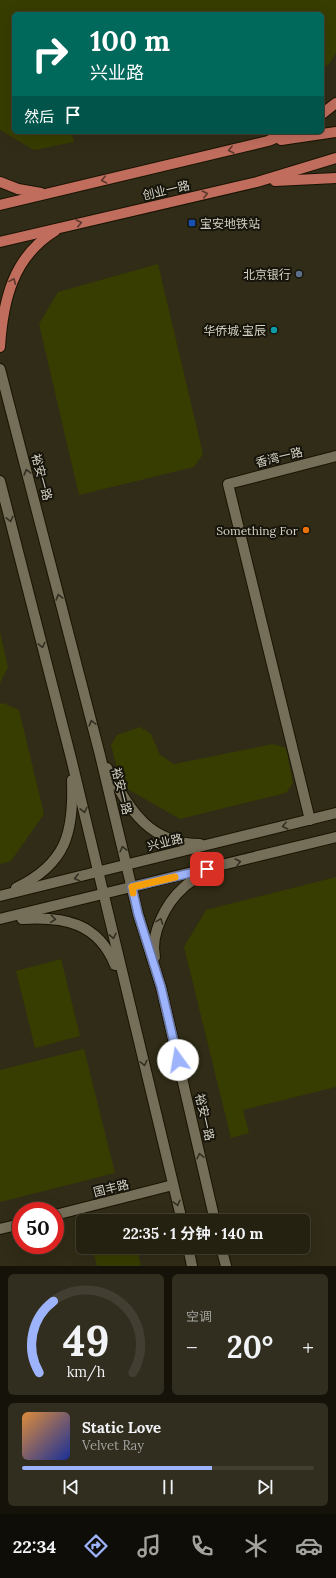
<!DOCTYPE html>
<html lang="zh">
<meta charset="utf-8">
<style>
body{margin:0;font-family:Lora,"Noto Sans SC",serif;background:#312e1f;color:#f1f3f6;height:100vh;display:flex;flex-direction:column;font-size:15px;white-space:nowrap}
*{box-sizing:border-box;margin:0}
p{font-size:13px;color:#a3a39f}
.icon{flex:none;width:22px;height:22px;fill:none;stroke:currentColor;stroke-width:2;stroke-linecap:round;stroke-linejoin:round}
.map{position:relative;height:1266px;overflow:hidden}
.side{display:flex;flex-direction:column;gap:8px;padding:8px;background:#141209;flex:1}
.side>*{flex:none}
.top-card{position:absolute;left:12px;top:12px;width:312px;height:122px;border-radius:6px;box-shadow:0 4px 16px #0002,0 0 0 1px #423e31;background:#00695c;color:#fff;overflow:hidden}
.speed{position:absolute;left:12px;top:1202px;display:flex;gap:8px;font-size:20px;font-weight:700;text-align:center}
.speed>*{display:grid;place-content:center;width:52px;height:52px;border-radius:50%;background:#252111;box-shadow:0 4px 16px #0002,0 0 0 1px #423e31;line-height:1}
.speed .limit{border:6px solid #d22;background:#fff;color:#111}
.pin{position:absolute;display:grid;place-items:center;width:34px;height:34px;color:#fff;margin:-17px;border-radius:8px;box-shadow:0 2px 6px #0006}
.me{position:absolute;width:44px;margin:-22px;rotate:347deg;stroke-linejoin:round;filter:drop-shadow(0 0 3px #0008)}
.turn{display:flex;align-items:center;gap:14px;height:84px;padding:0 12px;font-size:18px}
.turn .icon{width:52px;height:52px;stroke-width:2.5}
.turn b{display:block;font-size:28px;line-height:34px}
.then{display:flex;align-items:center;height:38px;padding:0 12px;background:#0003;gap:8px;font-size:15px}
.big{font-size:30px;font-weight:700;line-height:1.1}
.side .card{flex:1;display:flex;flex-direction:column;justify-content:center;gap:6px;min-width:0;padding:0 14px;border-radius:6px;background:#312e1f}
.side .dial{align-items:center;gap:0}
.dial svg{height:104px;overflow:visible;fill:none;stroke:#423e31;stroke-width:7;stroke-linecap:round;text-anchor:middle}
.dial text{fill:#f1f3f6;stroke:none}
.song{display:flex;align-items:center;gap:12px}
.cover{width:48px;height:48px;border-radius:6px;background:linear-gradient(135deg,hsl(30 70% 55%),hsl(230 70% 35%))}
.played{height:4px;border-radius:2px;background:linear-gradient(90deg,#9db4fd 65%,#423e31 65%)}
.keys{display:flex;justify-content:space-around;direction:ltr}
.heat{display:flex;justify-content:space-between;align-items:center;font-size:22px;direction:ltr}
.side .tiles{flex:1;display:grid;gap:8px;grid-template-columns:1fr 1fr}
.card:last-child{grid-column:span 2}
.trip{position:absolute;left:76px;top:1214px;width:234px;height:40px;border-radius:6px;background:#252111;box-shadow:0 4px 16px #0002,0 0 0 1px #423e31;font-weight:700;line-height:40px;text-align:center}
.dock{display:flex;height:64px;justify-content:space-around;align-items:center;background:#0f0d07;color:#a3a39f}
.dock .icon{width:28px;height:28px}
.dock .selected{color:#9db4fd}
.dock b{font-size:18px;color:#f1f3f6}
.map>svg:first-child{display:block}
</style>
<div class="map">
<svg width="336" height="1266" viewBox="0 0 336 1266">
<rect width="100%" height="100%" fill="#312c17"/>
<g fill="#373d00">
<path d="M0 0H336V53L329 64 322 69V14H14V132H72L74 142 34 150 0 130Z"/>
<path d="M158 264 203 454 194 467 79 495 39 324 58 292Z"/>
<path d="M0 632 8 667 0 683Z"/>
<path d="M3 703 19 710 44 814 11 861 0 864V704Z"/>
<path d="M140 727 151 734 160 755 174 764 273 744 286 748 293 783 286 793 180 819 122 786 111 745 117 735Z"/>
<path d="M336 877V1087L243 1110 249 1133 231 1138 184 947 206 910Z"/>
<path d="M61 959 80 1036 35 1048 16 971Z"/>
<path d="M84 1049 115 1173 0 1202V1070Z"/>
<path d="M92 1247H136L141 1266H97Z"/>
</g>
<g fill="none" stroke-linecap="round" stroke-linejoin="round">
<g stroke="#191402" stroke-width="12">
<path id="street" d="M310 820 228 484 336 456"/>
</g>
<g stroke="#191402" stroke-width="12">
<g id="secondary">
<path d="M0 369 100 755 138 914 161 987 215 1221"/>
<path d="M0 481 71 758 182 1221"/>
<path d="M107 768C130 809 147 843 200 844"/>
<path d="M16 888C66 864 74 833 72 780"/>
<path d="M0 896 336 813"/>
<path d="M0 919 336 837"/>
<path d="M22 919C64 916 98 923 115 965"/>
<path d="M155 957C150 934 166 903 183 888 190 881 199 877 207 873"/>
<path d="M55 1215 173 1185"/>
<path d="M0 1229 21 1224"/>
<path d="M188 1247 192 1266"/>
<path d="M221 1247 226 1266"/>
</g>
</g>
<g stroke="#191402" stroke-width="12">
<g id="primary">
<path d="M322 114 336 103"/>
<path d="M281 140 336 132"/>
<path d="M275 181 336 178"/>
<path d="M0 182 18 189 41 193"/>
<path d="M0 205 268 141 290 132"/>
<path d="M0 242 257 182 336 158"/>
<path d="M0 347C3 300 13 257 55 231"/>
</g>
</g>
<use href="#street" stroke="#756f59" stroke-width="10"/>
<use href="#secondary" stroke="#756f59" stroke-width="10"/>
<use href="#primary" stroke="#c06d5d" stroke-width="10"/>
</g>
<defs><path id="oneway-chevron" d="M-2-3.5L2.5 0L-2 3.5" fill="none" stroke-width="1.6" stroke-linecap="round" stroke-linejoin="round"/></defs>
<g stroke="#5a382c">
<use href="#oneway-chevron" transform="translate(231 150) rotate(166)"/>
<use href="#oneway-chevron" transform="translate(104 180) rotate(167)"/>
<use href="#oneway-chevron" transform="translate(205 194) rotate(-13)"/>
<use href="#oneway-chevron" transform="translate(79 223) rotate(-13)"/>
<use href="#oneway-chevron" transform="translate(13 281) rotate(-66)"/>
</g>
<g stroke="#322f22">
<use href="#oneway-chevron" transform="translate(27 472) rotate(-105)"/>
<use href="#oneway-chevron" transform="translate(10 519) rotate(76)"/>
<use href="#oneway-chevron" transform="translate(59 597) rotate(-105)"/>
<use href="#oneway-chevron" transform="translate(42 645) rotate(76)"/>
<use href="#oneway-chevron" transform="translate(92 723) rotate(-105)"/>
<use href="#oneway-chevron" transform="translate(84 810) rotate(77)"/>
<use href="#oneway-chevron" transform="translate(285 826) rotate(166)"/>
<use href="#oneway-chevron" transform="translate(123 849) rotate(-103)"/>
<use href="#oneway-chevron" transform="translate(238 862) rotate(-14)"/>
<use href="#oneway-chevron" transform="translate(77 878) rotate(167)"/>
<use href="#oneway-chevron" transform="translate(53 919) rotate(5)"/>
<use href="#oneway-chevron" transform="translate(160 921) rotate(-69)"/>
<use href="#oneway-chevron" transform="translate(113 936) rotate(77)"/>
<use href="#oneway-chevron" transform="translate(144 1063) rotate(77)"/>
<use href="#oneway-chevron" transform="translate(200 1156) rotate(-103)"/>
<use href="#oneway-chevron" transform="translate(177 1203) rotate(76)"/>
</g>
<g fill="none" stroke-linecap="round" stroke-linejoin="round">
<g stroke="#6675a4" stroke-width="10">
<path id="route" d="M178 1060 161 987 138 914 132 887 207 869"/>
</g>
<use href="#route" stroke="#9db4fd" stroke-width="7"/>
<path stroke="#f59e0b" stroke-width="7" d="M133 893 132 887 175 877"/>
</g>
<rect fill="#1a4fb4" stroke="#16140b" stroke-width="1.5" x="188" y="219" width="8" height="8" rx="2"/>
<circle fill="#5c6f8a" stroke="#16140b" stroke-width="1.5" cx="299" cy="274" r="4"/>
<circle fill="#0f9aa8" stroke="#16140b" stroke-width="1.5" cx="274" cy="330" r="4"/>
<circle fill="#e8710a" stroke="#16140b" stroke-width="1.5" cx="306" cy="530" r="4"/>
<g text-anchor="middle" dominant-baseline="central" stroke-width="4" stroke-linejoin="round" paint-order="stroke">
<g font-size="12" fill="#d5d2c5" stroke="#16140b">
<text transform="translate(166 190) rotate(-13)">创业一路</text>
<text transform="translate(279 457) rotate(-14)">香湾一路</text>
<text transform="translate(42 477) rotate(75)">裕安一路</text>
<text transform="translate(122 791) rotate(76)">裕安一路</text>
<text transform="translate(165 842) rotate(-14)">兴业路</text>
<text transform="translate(205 1117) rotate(77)">裕安一路</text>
<text transform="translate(111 1188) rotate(-14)">国丰路</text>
</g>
<g font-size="12" fill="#d5d2c5" stroke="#16140b" text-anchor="end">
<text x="200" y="223" text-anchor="start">宝安地铁站</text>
<text x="291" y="274">北京银行</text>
<text x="266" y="330">华侨城·宝辰</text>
<text x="298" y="530">Something For</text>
</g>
</g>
</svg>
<div class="speed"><div class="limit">50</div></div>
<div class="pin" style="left:207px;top:869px;background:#d93025"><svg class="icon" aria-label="arrive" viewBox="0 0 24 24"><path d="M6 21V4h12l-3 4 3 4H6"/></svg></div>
<svg class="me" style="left:178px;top:1060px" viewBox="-20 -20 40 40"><circle r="19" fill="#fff"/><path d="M0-13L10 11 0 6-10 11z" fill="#9db4fd"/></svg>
<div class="trip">22:35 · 1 分钟 · 140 m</div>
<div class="top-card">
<div class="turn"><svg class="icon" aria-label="right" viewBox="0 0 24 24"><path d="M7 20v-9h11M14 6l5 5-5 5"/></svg><div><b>100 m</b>兴业路</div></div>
<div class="then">然后<svg class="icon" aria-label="arrive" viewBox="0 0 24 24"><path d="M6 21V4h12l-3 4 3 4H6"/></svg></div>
</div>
</div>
<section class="side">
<div class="tiles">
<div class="card dial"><svg viewBox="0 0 100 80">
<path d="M14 69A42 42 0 1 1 86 69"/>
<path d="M14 69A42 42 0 0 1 25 14" stroke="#9db4fd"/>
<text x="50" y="56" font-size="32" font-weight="700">49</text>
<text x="50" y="72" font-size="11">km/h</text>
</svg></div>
<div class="card"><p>空调</p>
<div class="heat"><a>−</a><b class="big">20°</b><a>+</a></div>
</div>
<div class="card">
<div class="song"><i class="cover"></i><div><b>Static Love</b><p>Velvet Ray</p></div></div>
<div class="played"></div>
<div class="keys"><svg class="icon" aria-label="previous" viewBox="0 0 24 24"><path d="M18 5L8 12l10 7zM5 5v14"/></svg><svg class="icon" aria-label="pause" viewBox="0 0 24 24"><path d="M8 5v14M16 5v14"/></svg><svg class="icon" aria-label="next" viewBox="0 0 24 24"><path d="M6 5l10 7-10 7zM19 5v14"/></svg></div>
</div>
</div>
</section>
<nav class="dock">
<b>22:34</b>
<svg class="icon selected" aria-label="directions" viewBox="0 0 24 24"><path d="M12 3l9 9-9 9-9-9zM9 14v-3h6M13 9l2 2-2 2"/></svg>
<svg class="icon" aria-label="music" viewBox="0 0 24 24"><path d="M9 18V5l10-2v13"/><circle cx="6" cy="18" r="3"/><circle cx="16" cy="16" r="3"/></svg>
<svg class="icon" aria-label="phone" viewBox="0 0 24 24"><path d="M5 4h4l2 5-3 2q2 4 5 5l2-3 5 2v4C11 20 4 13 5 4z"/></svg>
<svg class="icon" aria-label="climate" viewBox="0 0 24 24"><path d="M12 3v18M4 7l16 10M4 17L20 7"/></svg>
<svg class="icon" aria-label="car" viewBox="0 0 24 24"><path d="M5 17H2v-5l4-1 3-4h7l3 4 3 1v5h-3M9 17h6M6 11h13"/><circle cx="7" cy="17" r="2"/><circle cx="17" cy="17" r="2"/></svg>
</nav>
